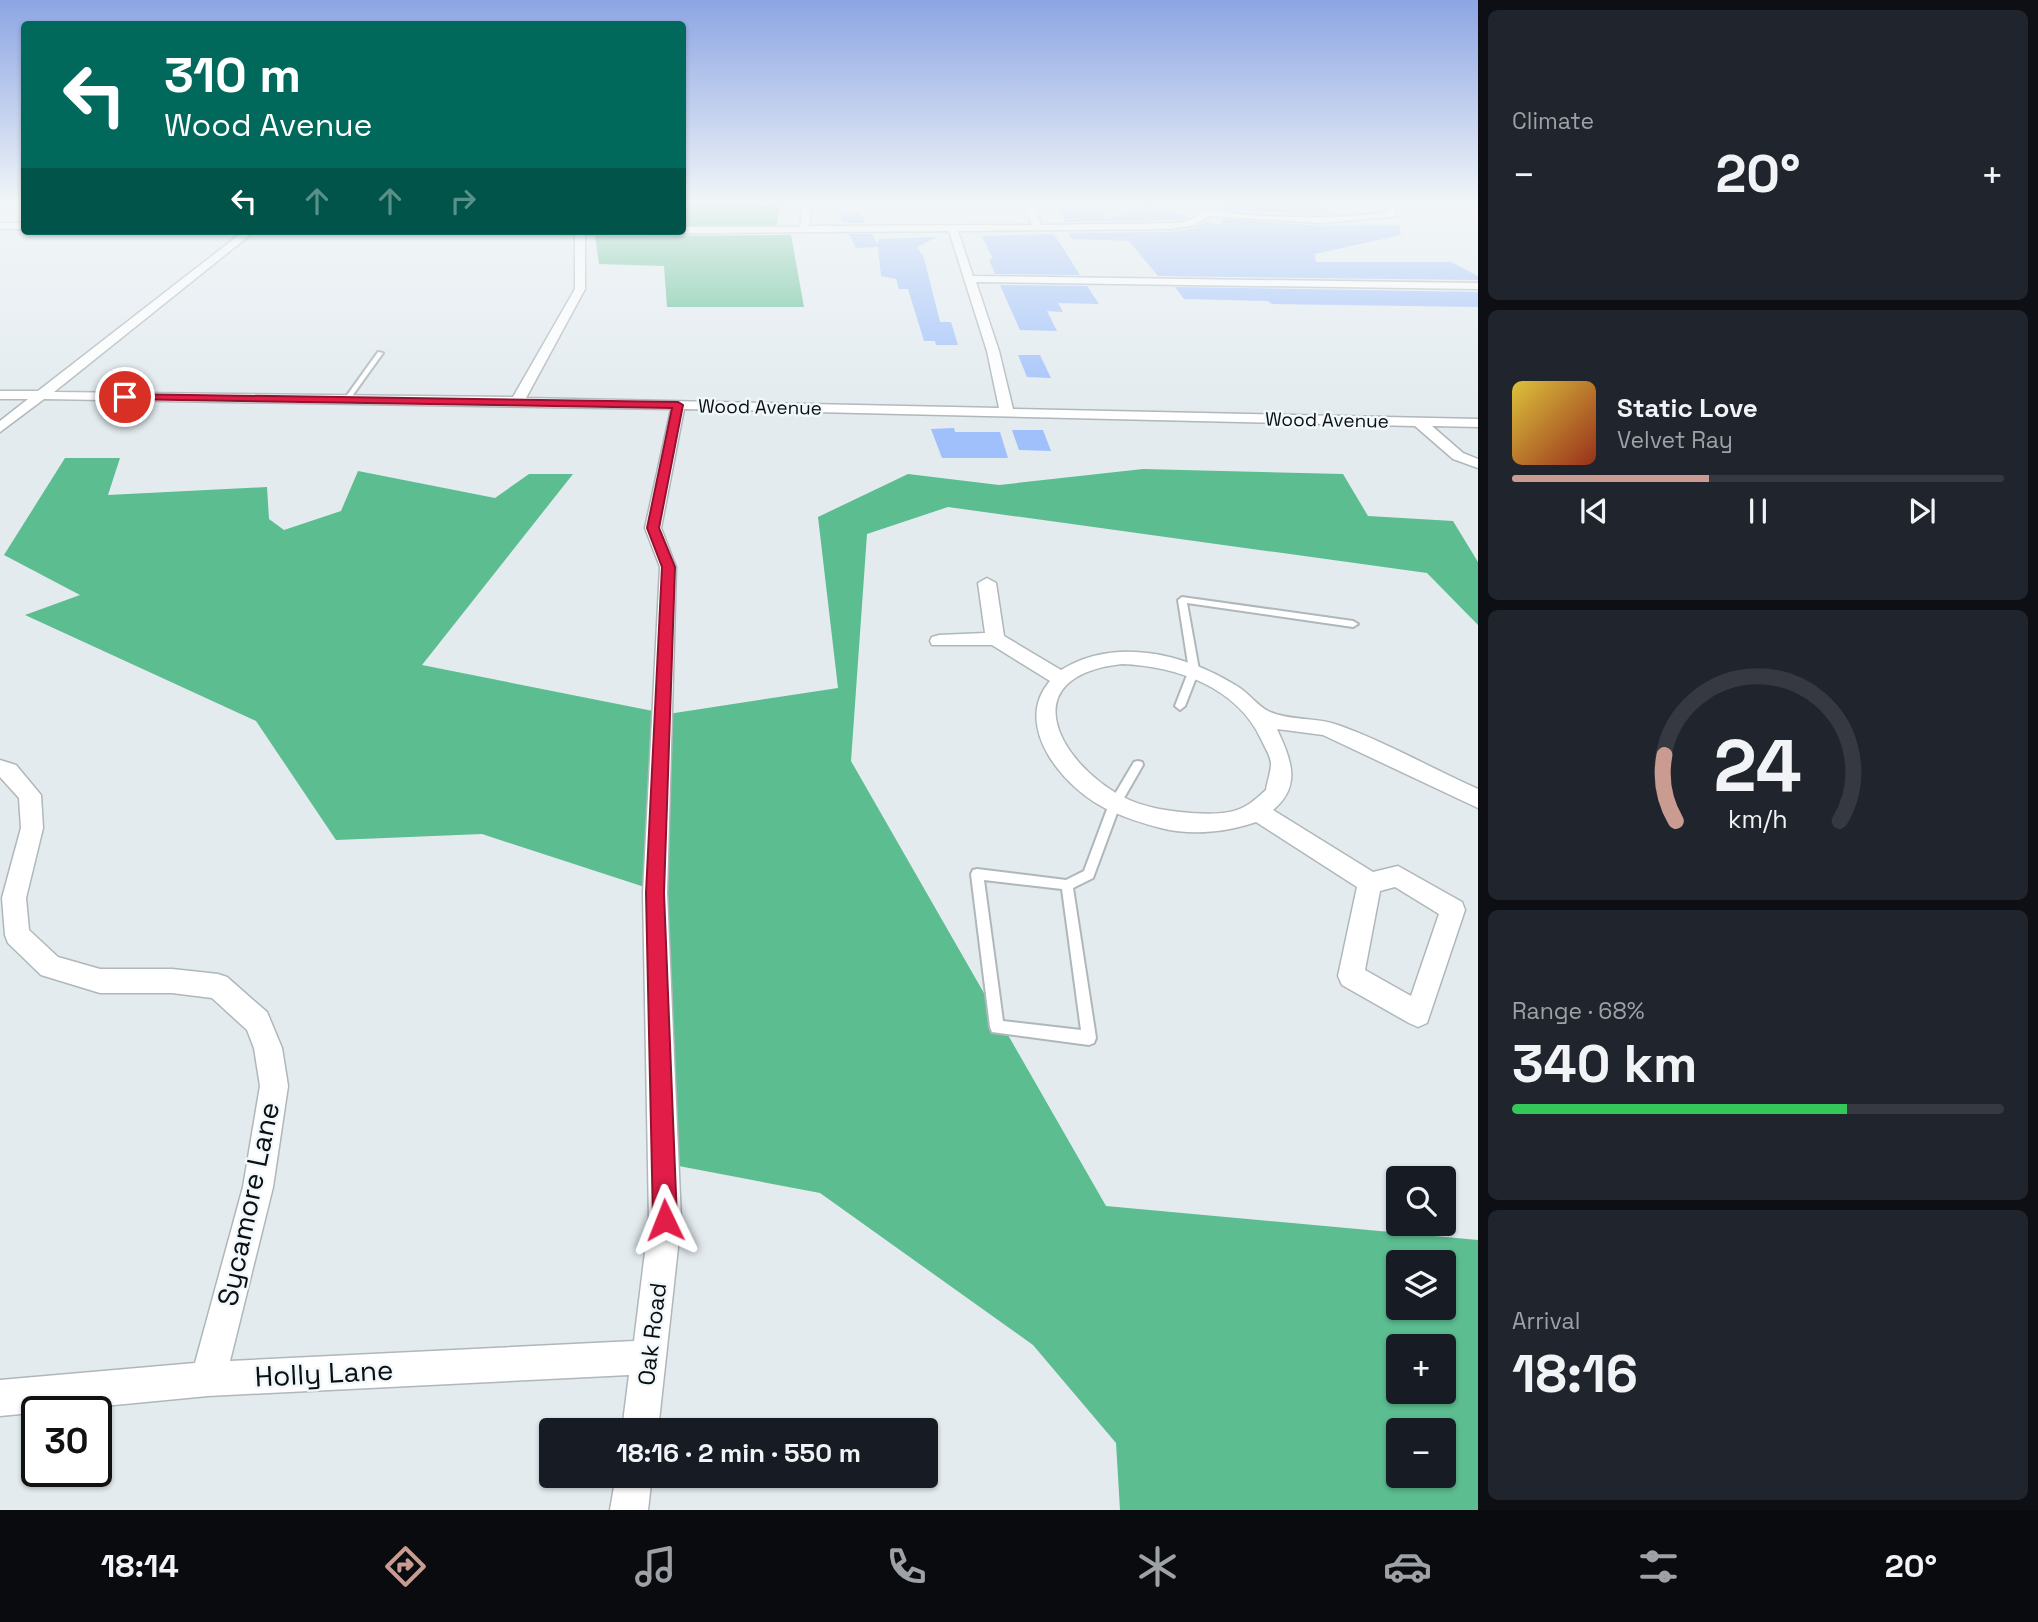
<!DOCTYPE html>
<meta charset="utf-8">
<style>
body{margin:0;font-family:"Space Grotesk",sans-serif;background:#20242c;color:#f1f3f6;height:100vh;display:flex;flex-direction:column;font-size:26px;white-space:nowrap}
*{box-sizing:border-box;margin:0}
p{font-size:23px;color:#9ea1a6}
.icon{flex:none;width:38px;height:38px;fill:none;stroke:currentColor;stroke-width:2;stroke-linecap:round;stroke-linejoin:round}
.map{position:relative;flex:1;overflow:hidden}
.details{display:flex;flex-direction:column;gap:10px;padding:10px;background:#0d0f14;width:560px}
.details>*{flex:none}
.guide{position:absolute;left:21px;top:21px;width:665px;height:214px;border-radius:7px;box-shadow:0 2px 5px #0004;background:#00695c;color:#fff;overflow:hidden}
.tools{position:absolute;left:1386px;top:1166px;display:grid;gap:14px}
.tools a{display:grid;place-items:center;width:70px;height:70px;border-radius:7px;background:#171b24;box-shadow:0 2px 5px #0004;font-size:35px}
.speed{position:absolute;left:21px;top:1396px;display:flex;gap:14px;font-size:35px;font-weight:700;text-align:center}
.speed>*{display:grid;place-content:center;width:91px;height:91px;border-radius:50%;background:#171b24;box-shadow:0 2px 5px #0004;line-height:1}
.speed .limit{border:4px solid #111;border-radius:10px;background:#fff;color:#111}
.pin{position:absolute;display:grid;place-items:center;width:60px;height:60px;color:#fff;margin:-30px;border:4px solid #fff;border-radius:50%;box-shadow:0 2px 7px #0007}
.me{position:absolute;width:77px;margin:-38px;rotate:358deg;stroke-linejoin:round;filter:drop-shadow(0 0 5px #0008)}
.turn{display:flex;align-items:center;gap:24px;height:147px;padding:0 28px;font-size:32px}
.turn .icon{width:91px;height:91px;stroke-width:2.5}
.turn b{display:block;font-size:49px;line-height:60px}
.lanes{display:flex;align-items:center;height:66px;padding:0 28px;background:#0003;justify-content:center;gap:35px;direction:ltr}
.lanes .off{opacity:.35}
.big{font-size:52px;font-weight:700;line-height:1.1}
.details .card{flex:1;display:flex;flex-direction:column;justify-content:center;gap:10px;min-width:0;padding:0 24px;border-radius:10px;background:#20242c}
.details .dial{align-items:center;gap:0}
.dial svg{height:182px;overflow:visible;fill:none;stroke:#363941;stroke-width:7;stroke-linecap:round;text-anchor:middle}
.dial text{fill:#f1f3f6;stroke:none}
.song{display:flex;align-items:center;gap:21px}
.cover{width:84px;height:84px;border-radius:10px;background:linear-gradient(135deg,hsl(50 70% 55%),hsl(10 70% 35%))}
.played{height:7px;border-radius:4px;background:linear-gradient(90deg,#c99b91 40%,#363941 40%)}
.keys{display:flex;justify-content:space-around;direction:ltr}
.heat{display:flex;justify-content:space-between;align-items:center;font-size:38px;direction:ltr}
.charge{height:10px;border-radius:5px;background:linear-gradient(90deg,#34c759 68%,#363941 0)}
.trip{position:absolute;left:539px;top:1418px;width:399px;height:70px;border-radius:7px;background:#171b24;box-shadow:0 2px 5px #0004;font-weight:700;line-height:70px;text-align:center}
.tab-bar{display:flex;height:112px;justify-content:space-around;align-items:center;background:#090b0e;color:#9ea1a6}
.tab-bar .icon{width:49px;height:49px}
.tab-bar .current{color:#c99b91}
.tab-bar b{font-size:32px;color:#f1f3f6}
main{display:flex;flex:1;min-height:0}
.map>svg:first-child{display:block}
</style>
<main>
<div class="map">
<svg width="1478" height="1510" viewBox="0 0 1478 1510">
<rect width="100%" height="100%" fill="#e3ebef"/>
<g fill="#5cbd90" fill-rule="evenodd">
<path d="M682 202H781L776 226 683 227Z"/>
<path d="M791 235 804 307H667L664 266 599 264 595 236Z"/>
<path d="M65 458H120L108 495 267 487 269 519 284 530 341 511 358 471 495 498 529 474H573L422 665 668 714 838 688 818 517 908 474 999 485 1143 469 1343 474 1368 516 1453 521 1478 562V625L1427 573 948 507 867 534 851 761 1106 1206 1478 1240V1510H1120L1116 1443 1033 1345 820 1193 663 1163 666 894 482 834 336 840 256 721 25 615 80 595 4 555ZM1398 1262H1444V1307H1398ZM1398 1346H1444V1391H1398ZM1398 1430H1444V1475H1398Z"/>
</g>
<g fill="#9fc0fb">
<path d="M1219 202H1312L1332 214 1227 210 1220 209Z"/>
<path d="M1147 205 1190 217 1178 220 1065 222 1059 208 1102 210 1107 219Z"/>
<path d="M838 213H860L866 223H843Z"/>
<path d="M1221 219 1323 226 1399 225 1401 235 1315 254 1316 262H1451L1478 276V280L1158 276 1129 241 1072 239 1069 233 1170 232 1195 228 1206 221 1221 225Z"/>
<path d="M849 234H872L878 245V239L937 237 917 247 924 258 940 322H951L958 345H936L935 341H924L908 289H899L896 279 881 276 878 247 856 248Z"/>
<path d="M1054 234 1080 275 995 274 989 259H993L982 236Z"/>
<path d="M1000 285 1087 286 1099 304 1058 303 1063 312 1047 311 1057 331 1020 330Z"/>
<path d="M1175 287 1478 292V307L1272 304 1268 301 1184 299Z"/>
<path d="M1018 355H1040L1051 378 1027 377Z"/>
<path d="M954 428 955 432H1000L1008 458H942L931 429Z"/>
<path d="M1012 430H1043L1051 451 1019 450Z"/>
</g>
<g fill="none" stroke-linecap="round" stroke-linejoin="round">
<g stroke="#afb7ba" stroke-width="4">
<g id="service">
<path d="M378 352 383 353 350 399H346L345 398Z"/>
<path d="M1182 597 1353 621 1358 624 1353 627 1187 603 1199 670 1185 706 1180 710 1175 706 1189 670 1178 600Z"/>
<path d="M1138 761 1142 762 1143 765 1120 805 1093 878 1073 888 1096 1038 1094 1043 1089 1045 992 1032 990 1027 971 874 973 870 977 869 1066 880 1084 871 1109 804 1134 762ZM984 880 1062 889 1081 1030 1003 1021Z"/>
</g>
</g>
<g stroke="#afb7ba" stroke-width="3">
<g id="minor">
<path d="M804 202H812L809 226 1032 225 1023 202H1032L1041 225 1178 223 1195 218 1203 210C1265 218 1327 221 1389 212L1384 202H1393L1397 216 1323 223 1208 216 1195 225 1170 229 958 231 973 276 1478 283V289L976 282 999 351 1013 409 1478 419V427L1432 426 1463 453 1478 459V468L1453 459 1415 426 684 409 661 528 676 567 667 893 681 1220 658 1430H622L629 1375 208 1396 0 1416V1380L195 1363 243 1187 260 1086 254 1048 247 1030 212 998 172 993H100L41 975 8 943 5 935 2 898 21 828 19 798 0 777V760L16 765 41 795 43 828 26 898 29 930 58 957 100 969H172L218 974 227 977 267 1012 282 1048 288 1086 273 1187 230 1361 634 1341 649 1220 643 893 660 567 645 528 671 409 44 399 0 432V421L28 399H0V391H38L244 231H255L54 392 513 397 575 289V234H560L555 231H682V227H800ZM949 231 987 351 999 408 526 398 585 289V234Z"/>
<rect x="0" y="223" width="24" height="6"/>
<path d="M987 578 996 583 1004 636 1061 670C1116 636 1185 654 1237 686 1249 693 1258 707 1270 712 1291 721 1316 717 1338 725 1386 742 1431 768 1478 789V808L1323 735 1277 729C1290 758 1303 785 1273 810L1373 872 1398 866 1462 902 1465 910 1427 1023 1418 1027 1409 1023 1342 985 1338 976 1357 887 1256 822C1227 832 1192 836 1161 828 1145 824 1126 818 1111 811 1067 792 1010 727 1050 681L992 645H932L930 641 932 637 939 635 985 633 978 583ZM1122 664C1176 666 1237 687 1261 739 1264 746 1271 756 1271 764 1271 772 1267 782 1266 790 1259 796 1252 803 1244 807 1229 815 1208 814 1191 813 1169 811 1144 808 1123 797 1056 761 1013 676 1122 664ZM1395 887 1439 914 1411 996 1365 970 1380 891Z"/>
<path d="M616 1475H652L648 1510H610Z"/>
</g>
</g>
<use href="#service" fill="#fff" fill-rule="evenodd"/>
<use href="#minor" fill="#fff" fill-rule="evenodd"/>
</g>
<linearGradient id="sky" x2="0" y2="1"><stop stop-color="#8ca5e3"/><stop offset="0.49" stop-color="#f2f6f8"/><stop offset="1" stop-color="#f2f6f8" stop-opacity="0"/></linearGradient>
<rect width="1478" height="414" fill="url(#sky)"/>
<path fill="#e11d48" stroke="#92132f" stroke-width="2" d="M125 394 678 402 683 405 659 528 675 567 664 893 677 1220 674 1228 665 1231 657 1228 653 1220 646 893 662 567 647 528 672 408 121 399V395Z"/>
<g text-anchor="middle" dominant-baseline="central" stroke-width="5" stroke-linejoin="round" paint-order="stroke">
<g font-size="19" fill="#0c0f10" stroke="#f0f8fc">
<text transform="translate(760 407) rotate(1)">Wood Avenue</text>
<text transform="translate(1327 420) rotate(1)">Wood Avenue</text>
</g>
<g font-size="23" fill="#0c0f10" stroke="#f0f8fc">
<text transform="translate(652 1334) rotate(-83)">Oak Road</text>
</g>
<g font-size="28" fill="#0c0f10" stroke="#f0f8fc">
<text transform="translate(248 1204) rotate(-78)">Sycamore Lane</text>
<text transform="translate(324 1373) rotate(-3)">Holly Lane</text>
</g>
</g>
</svg>
<div class="tools">
<a><svg class="icon" aria-label="search" viewBox="0 0 24 24"><circle cx="10" cy="10" r="6"/><path d="M15 15l6 6"/></svg></a>
<a><svg class="icon" aria-label="layers" viewBox="0 0 24 24"><path d="M12 4l9 5-9 5-9-5zM3 14l9 5 9-5"/></svg></a>
<a>+</a>
<a>−</a>
</div>
<div class="speed"><div class="limit">30</div></div>
<div class="pin" style="left:125px;top:397px;background:#d93025"><svg class="icon" aria-label="arrive" viewBox="0 0 24 24"><path d="M6 21V4h12l-3 4 3 4H6"/></svg></div>
<svg class="me" style="left:665px;top:1220px" viewBox="-20 -20 40 40"><path d="M0-17L14 15 0 8-14 15z" fill="#e11d48" stroke="#fff" stroke-width="4"/></svg>
<div class="trip">18:16 · 2 min · 550 m</div>
<div class="guide">
<div class="turn"><svg class="icon" aria-label="left" viewBox="0 0 24 24"><path d="M17 20v-9H6M10 6l-5 5 5 5"/></svg><div><b>310 m</b>Wood Avenue</div></div>
<div class="lanes"><svg class="icon" aria-label="left" viewBox="0 0 24 24"><path d="M17 20v-9H6M10 6l-5 5 5 5"/></svg><svg class="icon off" aria-label="ahead" viewBox="0 0 24 24"><path d="M12 20V5M6 11l6-6 6 6"/></svg><svg class="icon off" aria-label="ahead" viewBox="0 0 24 24"><path d="M12 20V5M6 11l6-6 6 6"/></svg><svg class="icon off" aria-label="right" viewBox="0 0 24 24"><path d="M7 20v-9h11M14 6l5 5-5 5"/></svg></div>
</div>
</div>
<section class="details">
<div class="card"><p>Climate</p>
<div class="heat"><a>−</a><b class="big">20°</b><a>+</a></div>
</div>
<div class="card">
<div class="song"><i class="cover"></i><div><b>Static Love</b><p>Velvet Ray</p></div></div>
<div class="played"></div>
<div class="keys"><svg class="icon" aria-label="previous" viewBox="0 0 24 24"><path d="M18 5L8 12l10 7zM5 5v14"/></svg><svg class="icon" aria-label="pause" viewBox="0 0 24 24"><path d="M8 5v14M16 5v14"/></svg><svg class="icon" aria-label="next" viewBox="0 0 24 24"><path d="M6 5l10 7-10 7zM19 5v14"/></svg></div>
</div>
<div class="card dial"><svg viewBox="0 0 100 80">
<path d="M14 69A42 42 0 1 1 86 69"/>
<path d="M14 69A42 42 0 0 1 9 40" stroke="#c99b91"/>
<text x="50" y="56" font-size="32" font-weight="700">24</text>
<text x="50" y="72" font-size="11">km/h</text>
</svg></div>
<div class="card"><p>Range · 68%</p><b class="big">340 km</b><div class="charge"></div></div>
<div class="card"><p>Arrival</p><b class="big">18:16</b></div>
</section>
</main>
<nav class="tab-bar">
<b>18:14</b>
<svg class="icon current" aria-label="directions" viewBox="0 0 24 24"><path d="M12 3l9 9-9 9-9-9zM9 14v-3h6M13 9l2 2-2 2"/></svg>
<svg class="icon" aria-label="music" viewBox="0 0 24 24"><path d="M9 18V5l10-2v13"/><circle cx="6" cy="18" r="3"/><circle cx="16" cy="16" r="3"/></svg>
<svg class="icon" aria-label="phone" viewBox="0 0 24 24"><path d="M5 4h4l2 5-3 2q2 4 5 5l2-3 5 2v4C11 20 4 13 5 4z"/></svg>
<svg class="icon" aria-label="climate" viewBox="0 0 24 24"><path d="M12 3v18M4 7l16 10M4 17L20 7"/></svg>
<svg class="icon" aria-label="car" viewBox="0 0 24 24"><path d="M5 17H2v-5l4-1 3-4h7l3 4 3 1v5h-3M9 17h6M6 11h13"/><circle cx="7" cy="17" r="2"/><circle cx="17" cy="17" r="2"/></svg>
<svg class="icon" aria-label="filters" viewBox="0 0 24 24"><path d="M4 7h16M4 17h16"/><circle cx="9" cy="7" r="2"/><circle cx="15" cy="17" r="2"/></svg>
<b>20°</b>
</nav>
